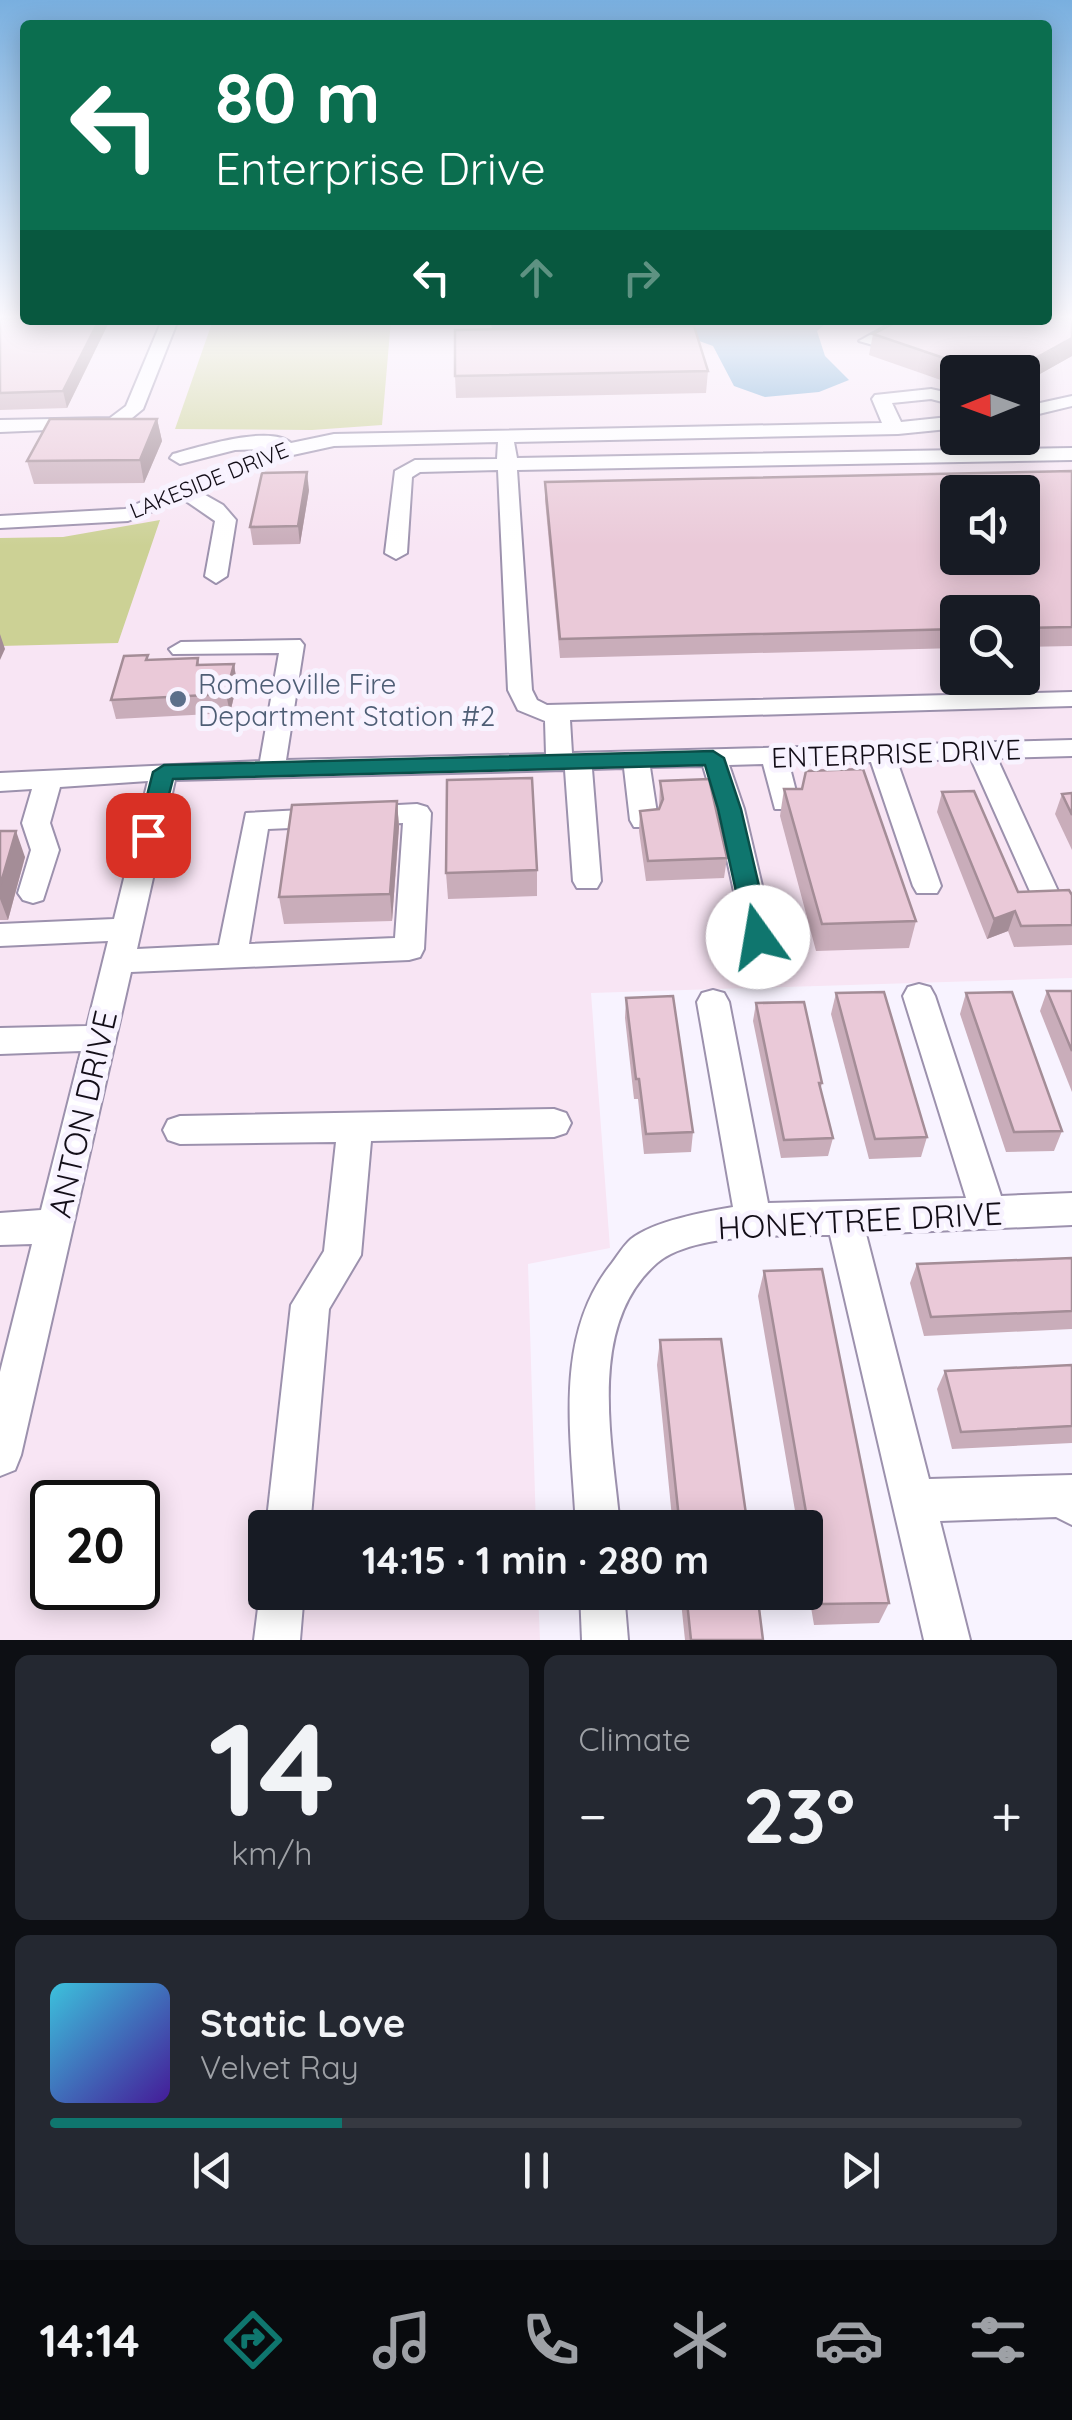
<!DOCTYPE html>
<meta charset="utf-8">
<style>
body{margin:0;font-family:Quicksand,sans-serif;background:#242831;color:#f1f3f6;height:100vh;display:flex;flex-direction:column;font-size:38px;white-space:nowrap}
*{box-sizing:border-box;margin:0}
p{font-size:32px;color:#9ea1a6}
.icon{flex:none;width:55px;height:55px;fill:none;stroke:currentColor;stroke-width:2;stroke-linecap:round;stroke-linejoin:round}
.map{position:relative;height:1640px;overflow:hidden}
.details{display:flex;flex-direction:column;gap:15px;padding:15px;background:#0d0f14;flex:1}
.details>*{flex:none}
.top-card{position:absolute;left:20px;top:20px;width:1032px;height:305px;border-radius:10px;box-shadow:0 5px 25px #0003;background:#0b6e4f;color:#fff;overflow:hidden}
.needle{width:65px;rotate:269deg}
.buttons{position:absolute;left:940px;top:355px;display:grid;gap:20px}
.buttons a{display:grid;place-items:center;width:100px;height:100px;border-radius:10px;background:#171b24;box-shadow:0 5px 25px #0003;font-size:50px}
.speed{position:absolute;left:30px;top:1480px;display:flex;gap:20px;font-size:50px;font-weight:700;text-align:center}
.speed>*{display:grid;place-content:center;width:130px;height:130px;border-radius:50%;background:#171b24;box-shadow:0 5px 25px #0003;line-height:1}
.speed .limit{border:5px solid #111;border-radius:15px;background:#fff;color:#111}
.pin{position:absolute;display:grid;place-items:center;width:85px;height:85px;color:#fff;margin:-42px;border-radius:20px;box-shadow:0 5px 15px #0006}
.me{position:absolute;width:110px;margin:-55px;rotate:347deg;stroke-linejoin:round;filter:drop-shadow(0 0 8px #0008)}
.turn{display:flex;align-items:center;gap:35px;height:210px;padding:0 30px;font-size:45px}
.turn .icon{width:130px;height:130px;stroke-width:2.5}
.turn b{display:block;font-size:70px;line-height:85px}
.lanes{display:flex;align-items:center;height:95px;padding:0 30px;background:#0003;justify-content:center;gap:50px;direction:ltr}
.lanes .off{opacity:.35}
.big{font-size:75px;font-weight:700;line-height:1.1}
.details .tile{flex:1;display:flex;flex-direction:column;justify-content:center;gap:15px;min-width:0;padding:0 35px;border-radius:15px;background:#242831}
.details .dial{align-items:center;gap:0}
.dial b{font-size:130px;line-height:1}
.song{display:flex;align-items:center;gap:30px}
.cover{width:120px;height:120px;border-radius:15px;background:linear-gradient(135deg,hsl(190 70% 55%),hsl(260 70% 35%))}
.played{height:10px;border-radius:5px;background:linear-gradient(90deg,#0f766e 30%,#363941 30%)}
.keys{display:flex;justify-content:space-around;direction:ltr}
.heat{display:flex;justify-content:space-between;align-items:center;font-size:55px;direction:ltr}
.details .tiles{flex:1;display:grid;gap:15px;grid-template-columns:1fr 1fr}
.tile:last-child{grid-column:span 2}
.trip{position:absolute;left:248px;top:1510px;width:575px;height:100px;border-radius:10px;background:#171b24;box-shadow:0 5px 25px #0003;font-weight:700;line-height:100px;text-align:center}
.tab-bar{display:flex;height:160px;justify-content:space-around;align-items:center;background:#090b0e;color:#9ea1a6}
.tab-bar .icon{width:70px;height:70px}
.tab-bar .active{color:#0f766e}
.tab-bar b{font-size:45px;color:#f1f3f6}
.map>svg:first-child{display:block}
</style>
<div class="map">
<svg width="1072" height="1640" viewBox="0 0 1072 1640">
<rect width="100%" height="100%" fill="#f8f3ff"/>
<path fill="#f8e5f4" fill-rule="evenodd" d="M0 317 25 320H1048L1072 317V978L591 993 610 1248 528 1264 536 1527 265 1528V1592L538 1593 540 1640H0ZM958 372H1022V438H958ZM958 492H1022V558H958ZM958 612H1022V678H958ZM52 1502H138V1588H52Z"/>
<g fill="#ccd195">
<path d="M213 320H391L382 425 312 430 175 429Z"/>
<path d="M160 520 118 643 0 646V538L63 537Z"/>
</g>
<path fill="#72a7d1" d="M494 320H829L817 331 825 356 849 380 819 392 765 397 734 386 713 346 688 337 495 335 491 325Z"/>
<g fill="none" stroke-linecap="round" stroke-linejoin="round">
<g stroke="#9c91ad" stroke-width="4">
<g id="minor">
<path d="M162 320H178L143 409 121 427 0 432V420L110 418 126 406Z"/>
<path d="M897 320H918L873 345 859 341Z"/>
<path d="M931 389 958 395V406L931 399 892 403 901 422 958 416V428L898 434 514 442 517 458 1072 448V460L517 470 532 690 537 700 547 705 1072 692V706L570 720 572 753 1072 740V756L997 758 1058 891 1053 898 1043 901 1033 898 971 759 897 761 941 886 937 893H917L913 886 871 762 789 764 799 803 795 809H775L763 764 729 765 744 809 774 937 770 945 759 948 748 945 744 937 716 809 703 766 650 767 658 820 654 827H634L630 820 624 768 592 769 601 881 597 888H577L573 881 565 770 175 780 137 949 219 945 246 813 417 804 427 807 431 813 424 949 420 957 409 960 131 972 21 1455 15 1470 0 1476V1372L32 1244 0 1245V1213L41 1210 81 1051 0 1054V1028L87 1026 108 941 0 946V924L114 919 148 781 60 787 50 823 59 850 43 900 33 903 23 900 18 893 31 850 22 823 32 789 0 791V773L260 761 279 653 173 654 169 649 181 642 300 640 304 645 286 760 546 754 545 721 518 710 508 690 498 470 420 472 412 477 407 553 396 559 385 553 395 471 415 460 497 459 498 442 334 446 279 458 200 492 223 505 236 520 227 576 216 583 205 576 215 521 183 499 128 521 0 528V516L125 509 266 449 235 450 180 464 170 458 173 454C199 447 271 424 291 443L334 434 882 423 872 399 875 395ZM403 823 395 938 249 944 268 829Z"/>
<path d="M1072 396V406L1022 418V407Z"/>
<path d="M919 984 930 987 935 996 1001 1196 1072 1193V1225L866 1234 929 1479 1072 1475V1525L1056 1517 940 1521 970 1640H924L830 1235C785 1235 692 1233 657 1263 585 1326 613 1444 620 1528H576C572 1439 552 1337 612 1263 618 1255 624 1245 631 1239 654 1221 704 1212 733 1207L697 1002 702 993 713 990 724 993 729 1002 768 1203 966 1198 903 996 908 987Z"/>
<path d="M554 1109 566 1113 571 1123 566 1133 554 1137 371 1141 361 1255 329 1309 310 1528H266L291 1305 324 1251 336 1142 180 1144 168 1140 163 1130 168 1120 180 1116Z"/>
<path d="M265 1579V1592H304L300 1640H254L260 1592Z"/>
<path d="M580 1592H624L628 1640H582Z"/>
</g>
</g>
<use href="#minor" fill="#fff" fill-rule="evenodd"/>
</g>
<g fill="#c9adba">
<path d="M0 317 110 320 67 408 0 410Z"/>
<path d="M1072 317V356L1022 384V372H958V386L869 355 873 334Z"/>
<path d="M708 371 706 393 456 398 455 376Z"/>
<path d="M157 419 162 441 144 483 34 484 27 461Z"/>
<path d="M1072 471V646L1022 647V612H958V648L560 658 545 500V482Z"/>
<path d="M309 490 300 544 253 545 250 527Z"/>
<path d="M198 658 199 665 234 664 237 684 230 713 116 719 111 700 149 660Z"/>
<path d="M660 781 727 858 724 878 646 881 639 831 640 811 659 809Z"/>
<path d="M784 789 916 921 909 948 816 951 780 816Z"/>
<path d="M942 792 1018 892 1072 895V945L1014 947 1008 931 987 939 937 812Z"/>
<path d="M1072 793V850L1055 814 1062 794Z"/>
<path d="M397 801 399 827 392 921 284 924 279 897Z"/>
<path d="M0 831 25 857 8 920H0Z"/>
<path d="M537 870V896L448 899 446 873Z"/>
<path d="M1047 991H1072V1092L1040 1011Z"/>
<path d="M836 993 927 1137 921 1157 869 1159 831 1014Z"/>
<path d="M966 993 1062 1131 1054 1151 1006 1152 960 1014Z"/>
<path d="M626 998 693 1132 691 1152 644 1154 638 1099H634L625 1018Z"/>
<path d="M756 1003 822 1083 820 1091 833 1138 828 1156 781 1158 753 1021Z"/>
<path d="M1072 1258V1329L924 1336 910 1283 917 1264Z"/>
<path d="M764 1271 889 1603 879 1623 814 1625 805 1572V1528H798L758 1296Z"/>
<path d="M660 1340 748 1528H673L657 1365Z"/>
<path d="M1072 1365V1443L952 1449 937 1389 945 1371Z"/>
<path d="M680 1592H757L763 1640H685Z"/>
</g>
<g fill="#a48d97">
<path d="M99 320H110L67 408 63 391Z"/>
<path d="M1072 338V356L1022 384V372H1015L1016 369Z"/>
<path d="M157 419 162 441 144 483 140 460Z"/>
<path d="M307 472 309 490 300 544 298 526Z"/>
<path d="M0 634 5 649 0 660Z"/>
<path d="M234 664 237 684 230 713 226 694Z"/>
<path d="M397 801 399 827 392 921 390 894Z"/>
<path d="M16 831 25 857 8 920 0 899V886Z"/>
<path d="M1015 911 1008 931 987 939 994 919Z"/>
</g>
<g fill="#eac9d8" stroke="#a48d97" stroke-width="2.5" fill-rule="evenodd">
<path d="M0 317H25V320H99L63 391 0 393Z"/>
<path d="M1048 317H1072V338L1016 369 1006 366 994 372H985L873 334 901 320H1048Z"/>
<path d="M694 326 708 371 455 376V330Z"/>
<path d="M50 419H157L140 460 27 461Z"/>
<path d="M1072 471V627L1022 628V612H958V629L560 639 545 482ZM958 492H1022V558H958Z"/>
<path d="M307 472 298 526 250 527 262 473Z"/>
<path d="M148 655 146 660 198 658 197 665 234 664 226 694 111 700 124 656Z"/>
<path d="M863 769 916 921 822 924 784 789H802L806 771Z"/>
<path d="M532 778 537 870 446 873 447 780Z"/>
<path d="M709 779 727 858 648 861 640 811 659 809 663 799 660 781Z"/>
<path d="M974 791 1018 892 1069 890 1072 895V925L1021 926 1015 911 994 919 942 792Z"/>
<path d="M1072 793V815L1062 794Z"/>
<path d="M397 801 390 894 279 897 292 805Z"/>
<path d="M0 831H16L0 886Z"/>
<path d="M1047 991H1072V1051Z"/>
<path d="M884 992 927 1137 875 1139 836 993Z"/>
<path d="M1012 992 1062 1131 1014 1132 966 993Z"/>
<path d="M673 996 693 1132 646 1134 639 1079H636L626 998Z"/>
<path d="M804 1002 822 1083H819L833 1138 784 1140 756 1003Z"/>
<path d="M1072 1258V1311L931 1317 917 1264Z"/>
<path d="M822 1269 889 1603 822 1604 764 1271Z"/>
<path d="M721 1339 748 1528H680L660 1340Z"/>
<path d="M1072 1365V1426L961 1432 945 1371Z"/>
<path d="M686 1592H757L763 1640H691Z"/>
</g>
<linearGradient id="sky" x2="0" y2="1"><stop stop-color="#79afdf"/><stop offset="0.58" stop-color="#fcfaff"/><stop offset="1" stop-color="#fcfaff" stop-opacity="0"/></linearGradient>
<rect width="1072" height="546" fill="url(#sky)"/>
<path fill="#0f766e" stroke="#0a4d48" stroke-width="2.5" d="M713 751 724 758 741 809 771 937 767 943H750L746 937 718 809 705 765 173 779 157 841H140L137 835 153 772 164 765Z"/>
<circle fill="#5c6f8a" stroke="#f8f3ff" stroke-width="4" cx="178" cy="699" r="10"/>
<g text-anchor="middle" dominant-baseline="central" stroke-width="10" stroke-linejoin="round" paint-order="stroke">
<g font-size="22" fill="#130e18" stroke="#f8f3ff">
<text transform="translate(209 480) rotate(-22)">LAKESIDE DRIVE</text>
</g>
<g font-size="28" fill="#4e5e75" stroke="#f8f3ff" text-anchor="start">
<text x="198" y="683">Romeoville Fire<tspan x="198" dy="32">Department Station #2</tspan></text>
</g>
<g font-size="28" fill="#130e18" stroke="#f8f3ff">
<text transform="translate(896 753) rotate(-2)">ENTERPRISE DRIVE</text>
</g>
<g font-size="32" fill="#130e18" stroke="#f8f3ff">
<text transform="translate(82 1114) rotate(-77)">ANTON DRIVE</text>
<text transform="translate(860 1220) rotate(-3)">HONEYTREE DRIVE</text>
</g>
</g>
</svg>
<div class="buttons">
<a><svg class="needle" viewBox="-14 -14 28 28"><path d="M0-13l5 13h-10z" fill="#e53935"/><path d="M0 13l5-13h-10z" fill="#9ea1a6"/></svg></a>
<a><svg class="icon" aria-label="sound" viewBox="0 0 24 24"><path d="M4 9h4l5-4v14l-5-4H4zM17 9q2 3 0 6"/></svg></a>
<a><svg class="icon" aria-label="search" viewBox="0 0 24 24"><circle cx="10" cy="10" r="6"/><path d="M15 15l6 6"/></svg></a>
</div>
<div class="speed"><div class="limit">20</div></div>
<div class="pin" style="left:148px;top:835px;background:#d93025"><svg class="icon" aria-label="arrive" viewBox="0 0 24 24"><path d="M6 21V4h12l-3 4 3 4H6"/></svg></div>
<svg class="me" style="left:758px;top:937px" viewBox="-20 -20 40 40"><circle r="19" fill="#fff"/><path d="M0-13L10 11 0 6-10 11z" fill="#0f766e"/></svg>
<div class="trip">14:15 · 1 min · 280 m</div>
<div class="top-card">
<div class="turn"><svg class="icon" aria-label="left" viewBox="0 0 24 24"><path d="M17 20v-9H6M10 6l-5 5 5 5"/></svg><div><b>80 m</b>Enterprise Drive</div></div>
<div class="lanes"><svg class="icon" aria-label="left" viewBox="0 0 24 24"><path d="M17 20v-9H6M10 6l-5 5 5 5"/></svg><svg class="icon off" aria-label="ahead" viewBox="0 0 24 24"><path d="M12 20V5M6 11l6-6 6 6"/></svg><svg class="icon off" aria-label="right" viewBox="0 0 24 24"><path d="M7 20v-9h11M14 6l5 5-5 5"/></svg></div>
</div>
</div>
<section class="details">
<div class="tiles">
<div class="tile dial"><b>14</b><p>km/h</p></div>
<div class="tile"><p>Climate</p>
<div class="heat"><a>−</a><b class="big">23°</b><a>+</a></div>
</div>
<div class="tile">
<div class="song"><i class="cover"></i><div><b>Static Love</b><p>Velvet Ray</p></div></div>
<div class="played"></div>
<div class="keys"><svg class="icon" aria-label="previous" viewBox="0 0 24 24"><path d="M18 5L8 12l10 7zM5 5v14"/></svg><svg class="icon" aria-label="pause" viewBox="0 0 24 24"><path d="M8 5v14M16 5v14"/></svg><svg class="icon" aria-label="next" viewBox="0 0 24 24"><path d="M6 5l10 7-10 7zM19 5v14"/></svg></div>
</div>
</div>
</section>
<nav class="tab-bar">
<b>14:14</b>
<svg class="icon active" aria-label="directions" viewBox="0 0 24 24"><path d="M12 3l9 9-9 9-9-9zM9 14v-3h6M13 9l2 2-2 2"/></svg>
<svg class="icon" aria-label="music" viewBox="0 0 24 24"><path d="M9 18V5l10-2v13"/><circle cx="6" cy="18" r="3"/><circle cx="16" cy="16" r="3"/></svg>
<svg class="icon" aria-label="phone" viewBox="0 0 24 24"><path d="M5 4h4l2 5-3 2q2 4 5 5l2-3 5 2v4C11 20 4 13 5 4z"/></svg>
<svg class="icon" aria-label="climate" viewBox="0 0 24 24"><path d="M12 3v18M4 7l16 10M4 17L20 7"/></svg>
<svg class="icon" aria-label="car" viewBox="0 0 24 24"><path d="M5 17H2v-5l4-1 3-4h7l3 4 3 1v5h-3M9 17h6M6 11h13"/><circle cx="7" cy="17" r="2"/><circle cx="17" cy="17" r="2"/></svg>
<svg class="icon" aria-label="filters" viewBox="0 0 24 24"><path d="M4 7h16M4 17h16"/><circle cx="9" cy="7" r="2"/><circle cx="15" cy="17" r="2"/></svg>
</nav>
